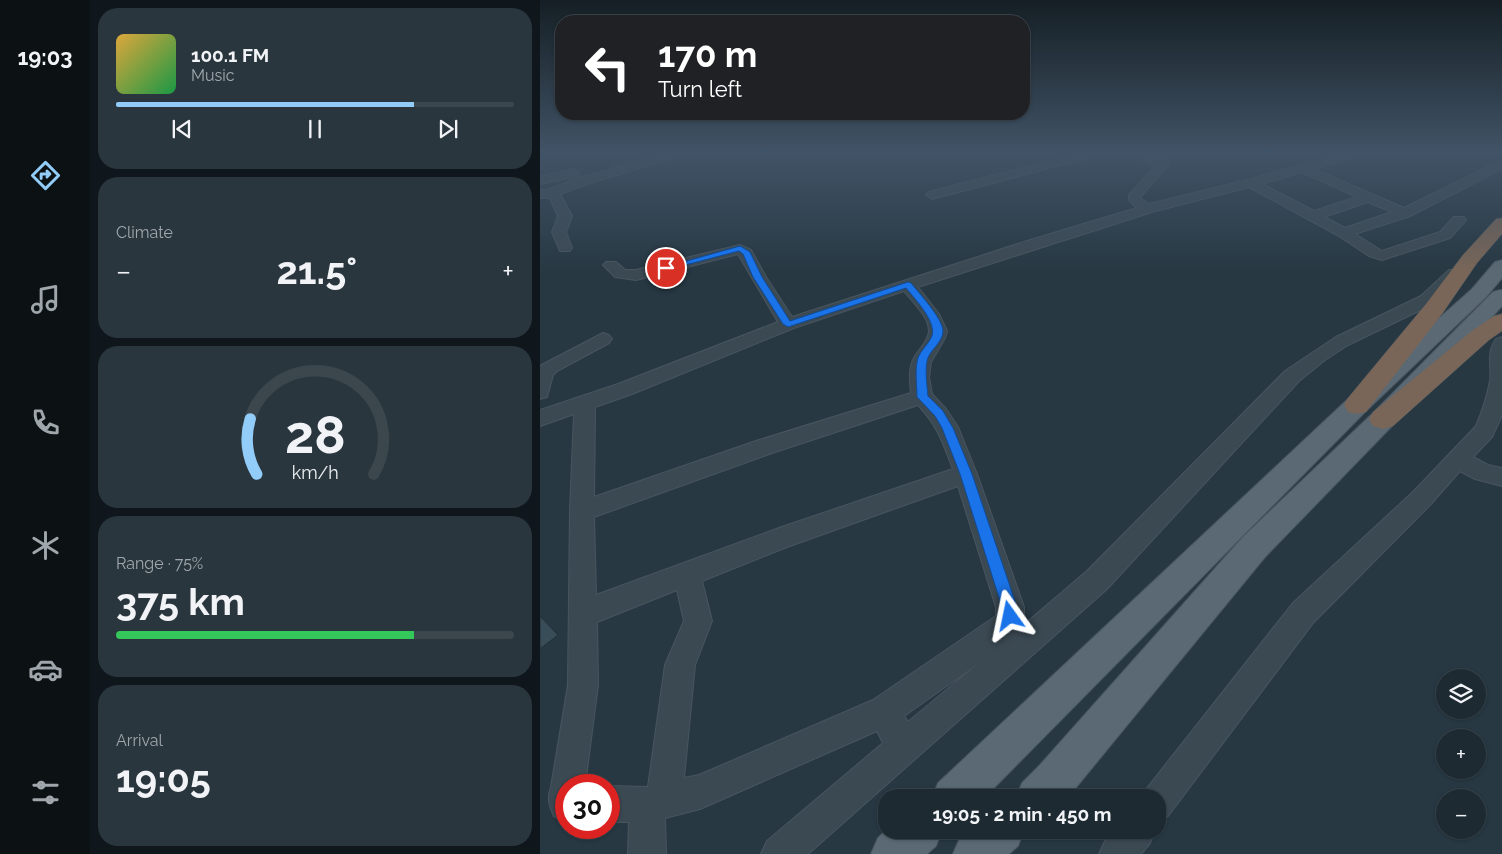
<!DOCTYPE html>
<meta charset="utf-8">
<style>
body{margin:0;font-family:Raleway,sans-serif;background:#2a363e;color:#f1f3f6;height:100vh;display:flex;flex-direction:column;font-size:19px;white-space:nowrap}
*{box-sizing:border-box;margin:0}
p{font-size:16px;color:#a0a7ac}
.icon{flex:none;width:28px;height:28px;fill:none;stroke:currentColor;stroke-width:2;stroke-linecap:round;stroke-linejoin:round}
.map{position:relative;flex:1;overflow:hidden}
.panel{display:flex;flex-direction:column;gap:8px;padding:8px;background:#10171c;width:450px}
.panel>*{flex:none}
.guide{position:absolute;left:15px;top:15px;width:475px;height:105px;border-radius:20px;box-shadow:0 1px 4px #0004,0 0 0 1px #3b464d;background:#202124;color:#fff;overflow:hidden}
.buttons{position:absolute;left:896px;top:669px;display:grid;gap:10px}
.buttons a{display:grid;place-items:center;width:50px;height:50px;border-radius:50%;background:#1d2a32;box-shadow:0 1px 4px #0004,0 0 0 1px #3b464d;font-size:25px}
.speed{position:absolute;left:15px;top:774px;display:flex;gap:10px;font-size:25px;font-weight:700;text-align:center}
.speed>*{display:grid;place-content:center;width:65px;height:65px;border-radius:50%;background:#1d2a32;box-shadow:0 1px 4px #0004,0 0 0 1px #3b464d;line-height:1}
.speed .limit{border:8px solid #d22;background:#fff;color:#111}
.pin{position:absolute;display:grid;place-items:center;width:42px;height:42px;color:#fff;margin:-21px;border:2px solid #fff;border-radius:50%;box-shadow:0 1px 5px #0007}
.me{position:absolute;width:55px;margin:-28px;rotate:348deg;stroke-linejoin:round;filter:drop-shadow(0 0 4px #0008)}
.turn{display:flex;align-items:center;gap:18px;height:105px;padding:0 20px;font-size:22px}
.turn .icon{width:65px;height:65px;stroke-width:2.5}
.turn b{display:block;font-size:35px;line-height:42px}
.big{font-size:38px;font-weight:700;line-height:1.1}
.panel .card{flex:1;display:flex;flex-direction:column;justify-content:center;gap:8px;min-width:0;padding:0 18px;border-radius:20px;background:#2a363e}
.panel .dial{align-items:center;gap:0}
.dial svg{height:130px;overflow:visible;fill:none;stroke:#3b464d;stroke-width:7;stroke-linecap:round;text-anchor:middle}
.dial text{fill:#f1f3f6;stroke:none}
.song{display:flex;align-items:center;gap:15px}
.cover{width:60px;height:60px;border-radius:8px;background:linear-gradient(135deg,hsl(40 70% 55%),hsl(140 70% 35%))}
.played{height:5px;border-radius:2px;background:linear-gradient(90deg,#92ccf9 75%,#3b464d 75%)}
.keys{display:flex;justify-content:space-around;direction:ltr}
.heat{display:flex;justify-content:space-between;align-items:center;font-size:28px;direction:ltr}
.charge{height:8px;border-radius:4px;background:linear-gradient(90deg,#34c759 75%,#3b464d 0)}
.trip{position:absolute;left:338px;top:789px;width:288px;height:50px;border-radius:20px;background:#1d2a32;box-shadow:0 1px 4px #0004,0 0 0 1px #3b464d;font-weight:700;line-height:50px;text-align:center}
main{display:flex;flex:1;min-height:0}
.dock{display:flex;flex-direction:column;width:90px;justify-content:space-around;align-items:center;background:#0c1114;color:#a0a7ac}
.dock .icon{width:35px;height:35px}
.dock .active{color:#92ccf9}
.dock b{font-size:22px;color:#f1f3f6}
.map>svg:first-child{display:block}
</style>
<main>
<nav class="dock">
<b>19:03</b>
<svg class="icon active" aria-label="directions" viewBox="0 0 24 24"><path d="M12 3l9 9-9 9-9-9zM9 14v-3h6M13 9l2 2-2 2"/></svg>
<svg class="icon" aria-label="music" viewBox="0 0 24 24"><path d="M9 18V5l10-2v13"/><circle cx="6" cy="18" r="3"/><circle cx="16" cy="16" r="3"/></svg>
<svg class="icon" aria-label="phone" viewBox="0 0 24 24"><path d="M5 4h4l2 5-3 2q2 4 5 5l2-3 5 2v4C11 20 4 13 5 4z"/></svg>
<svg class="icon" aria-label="climate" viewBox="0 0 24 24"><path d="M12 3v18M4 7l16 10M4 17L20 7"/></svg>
<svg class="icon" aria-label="car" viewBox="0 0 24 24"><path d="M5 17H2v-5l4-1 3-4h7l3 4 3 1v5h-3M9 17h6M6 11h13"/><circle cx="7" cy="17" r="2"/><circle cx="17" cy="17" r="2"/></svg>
<svg class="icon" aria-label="filters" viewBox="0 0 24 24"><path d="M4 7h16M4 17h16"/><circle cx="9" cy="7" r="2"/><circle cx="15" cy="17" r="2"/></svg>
</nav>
<section class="panel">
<div class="card">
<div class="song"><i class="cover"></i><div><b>100.1 FM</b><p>Music</p></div></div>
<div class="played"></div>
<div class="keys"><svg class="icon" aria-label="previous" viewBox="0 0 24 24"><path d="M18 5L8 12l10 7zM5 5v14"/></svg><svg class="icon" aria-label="pause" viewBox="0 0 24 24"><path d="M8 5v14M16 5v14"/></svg><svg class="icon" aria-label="next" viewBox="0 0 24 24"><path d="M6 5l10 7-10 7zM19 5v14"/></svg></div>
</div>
<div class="card"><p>Climate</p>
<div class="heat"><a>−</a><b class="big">21.5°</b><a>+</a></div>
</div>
<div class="card dial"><svg viewBox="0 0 100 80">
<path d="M14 69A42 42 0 1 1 86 69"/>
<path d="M14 69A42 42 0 0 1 10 35" stroke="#92ccf9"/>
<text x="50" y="56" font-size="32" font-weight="700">28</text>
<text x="50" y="72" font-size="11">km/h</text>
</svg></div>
<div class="card"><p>Range · 75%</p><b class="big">375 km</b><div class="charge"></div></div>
<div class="card"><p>Arrival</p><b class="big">19:05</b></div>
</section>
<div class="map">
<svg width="962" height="854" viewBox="0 0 962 854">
<rect width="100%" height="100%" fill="#273843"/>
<path fill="#394d59" stroke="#22303a" d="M0 616 18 635 0 649Z"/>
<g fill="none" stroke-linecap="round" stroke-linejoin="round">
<g stroke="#48555f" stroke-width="2">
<g id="minor">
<path d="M127 153H145L143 155 47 184 20 194 32 216 26 232 32 248 30 251H20L12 232 18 216 10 198H0V190H7L39 178Z"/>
<path d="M542 153H561L559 155 392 199 386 195 388 192Z"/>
<path d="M592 153H605L619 161 609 153H623L630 158 629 164 601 196V199L609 204 707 180 804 153H822L820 155 774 169 864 208 958 162 962 161V169L870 216 815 234 842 251 900 232 914 217H924L926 220 910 238 842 260 829 256 799 236 709 187 612 212 378 287 399 314 407 331 405 338 391 362 389 378 392 394 406 409 418 427 437 474 484 607V616L479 629 547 571 745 371 796 337 881 296 909 270H919L922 273 893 304 808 345 785 360 759 381 567 589 268 854H221L227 841 343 743 337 731 160 809 125 818 126 854H88L89 822H69V786L108 787 125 665 144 621 137 590 57 622 58 685 45 785H26V822L14 816C9 805 7 798 11 787L28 685 30 511 34 414 0 426V410L78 384 238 322 198 254 96 280 75 277 63 265 66 262H76L85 270H96L200 245 211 250 226 277 252 317 487 241 597 208 589 200V195L614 167ZM762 172 817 197 774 211 722 184ZM828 202 852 212 805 228 784 217ZM364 291C373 302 389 317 389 331 389 341 378 350 374 358 368 369 370 382 371 393L216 441 54 497 55 407 92 394 254 328ZM378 405C398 426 403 443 413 469L239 528 56 595 54 517 232 453ZM418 486 456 607V616L333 700 159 775 144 778 155 665 172 621 162 581 247 547ZM439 663 368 722 364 716Z"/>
<path d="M34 169 40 173 38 176 0 184V176Z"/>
<path d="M63 333 69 335 72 339 69 343 17 371 13 375 7 397 0 399V366Z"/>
<path d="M962 337V415L952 437 933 457 948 465 962 468V486L935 479 920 471 890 505 773 623 628 816 616 822V798H601L604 792 753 603 874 491 936 426C942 412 947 397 950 381 952 366 946 353 956 339Z"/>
<path d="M574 830H615L610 843 601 854H559L565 841Z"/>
</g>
</g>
<g stroke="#48555f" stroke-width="2">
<g id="major">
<path d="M962 260V278L946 297 826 411 444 798H392L398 783 808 399 932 289 955 262Z"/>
<path d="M960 290H962V306L852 426 725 557 529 796 476 798 482 783 499 766 703 537 834 412 953 292Z"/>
<path d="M346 830H402L396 846 387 854H331L338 838Z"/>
<path d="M428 830H484L478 846 469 854H413L420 838Z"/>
</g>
</g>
<g stroke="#46545d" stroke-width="1">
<g id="highway">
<path d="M962 218V234L937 263 902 314 826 412 817 414 808 412 804 405 808 398 886 304 923 255 956 219Z"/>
<path d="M962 314V331L949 340 853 426 843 429 833 426 829 419 833 412 933 330 954 316Z"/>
</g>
</g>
<use href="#minor" fill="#3b4953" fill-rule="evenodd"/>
<use href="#major" fill="#5a6973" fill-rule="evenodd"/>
<use href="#highway" fill="#796658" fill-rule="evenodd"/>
</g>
<linearGradient id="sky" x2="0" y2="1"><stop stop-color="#151f25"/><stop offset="0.56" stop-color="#415366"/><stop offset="1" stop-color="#415366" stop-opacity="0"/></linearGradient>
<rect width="962" height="272" fill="url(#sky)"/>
<path fill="#1a73e8" stroke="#114b97" d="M200 246 210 252 222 277 250 321 368 282 371 283C379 293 403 319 403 331 403 343 389 350 387 361 385 372 387 385 388 396L403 411 413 428 432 474 477 607 475 621 470 623 465 621 462 607 420 474 402 428 395 416 377 397C377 386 375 373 377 362 378 353 387 346 391 338 399 324 375 299 366 288L248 327 243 324 213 277 203 254 199 251 126 270 122 268Z"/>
</svg>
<div class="buttons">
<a><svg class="icon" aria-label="layers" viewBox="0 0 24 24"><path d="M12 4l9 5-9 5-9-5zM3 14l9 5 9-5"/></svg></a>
<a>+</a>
<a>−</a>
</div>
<div class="speed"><div class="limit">30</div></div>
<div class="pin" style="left:126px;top:268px;background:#d93025"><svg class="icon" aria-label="arrive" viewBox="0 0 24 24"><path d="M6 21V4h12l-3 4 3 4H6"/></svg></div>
<svg class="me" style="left:470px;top:616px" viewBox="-20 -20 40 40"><path d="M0-17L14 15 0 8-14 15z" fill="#1a73e8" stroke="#fff" stroke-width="4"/></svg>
<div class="trip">19:05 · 2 min · 450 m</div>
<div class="guide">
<div class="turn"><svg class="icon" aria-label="left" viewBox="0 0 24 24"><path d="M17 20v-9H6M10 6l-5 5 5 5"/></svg><div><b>170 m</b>Turn left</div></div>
</div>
</div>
</main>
